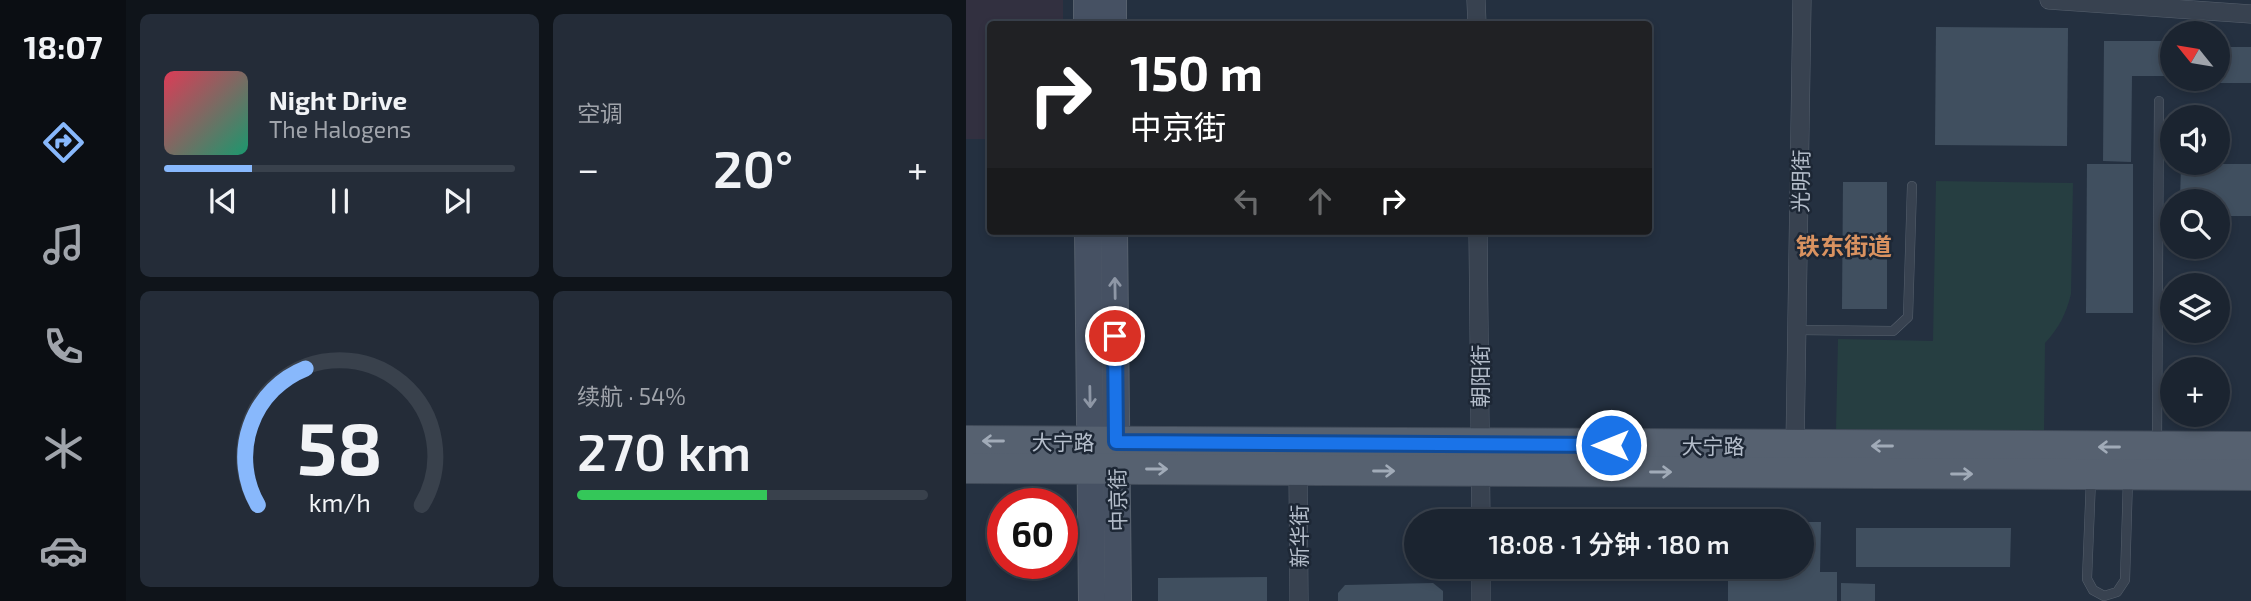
<!DOCTYPE html>
<html lang="zh">
<meta charset="utf-8">
<style>
body{margin:0;font-family:"Exo 2","Noto Sans SC",sans-serif;background:#242c38;color:#f1f3f6;height:100vh;display:flex;flex-direction:column;font-size:26px;white-space:nowrap}
*{box-sizing:border-box;margin:0}
p{font-size:23px;color:#a0a4ab}
.icon{flex:none;width:38px;height:38px;fill:none;stroke:currentColor;stroke-width:2;stroke-linecap:round;stroke-linejoin:round}
.map{position:relative;flex:1;overflow:hidden}
.details{display:flex;flex-direction:column;gap:14px;padding:14px;background:#0f141a;width:840px}
.details>*{flex:none}
.hud{position:absolute;left:21px;top:21px;width:665px;height:214px;border-radius:7px;box-shadow:0 4px 10px #0003,0 0 0 2px #39414c;background:#202124;color:#fff;overflow:hidden}
.needle{width:46px;rotate:300deg}
.controls{position:absolute;left:1194px;top:21px;display:grid;gap:14px}
.controls a{display:grid;place-items:center;width:70px;height:70px;border-radius:50%;background:#1b2430;box-shadow:0 4px 10px #0003,0 0 0 2px #39414c;font-size:35px}
.speed{position:absolute;left:21px;top:488px;display:flex;gap:14px;font-size:35px;font-weight:700;text-align:center}
.speed>*{display:grid;place-content:center;width:91px;height:91px;border-radius:50%;background:#1b2430;box-shadow:0 4px 10px #0003,0 0 0 2px #39414c;line-height:1}
.speed .limit{border:10px solid #d22;background:#fff;color:#111}
.pin{position:absolute;display:grid;place-items:center;width:60px;height:60px;color:#fff;margin:-30px;border:4px solid #fff;border-radius:50%;box-shadow:0 2px 7px #0007}
.me{position:absolute;width:77px;margin:-38px;rotate:270deg;stroke-linejoin:round;filter:drop-shadow(0 0 5px #0008)}
.turn{display:flex;align-items:center;gap:24px;height:147px;padding:0 28px;font-size:32px}
.turn .icon{width:91px;height:91px;stroke-width:2.5}
.turn b{display:block;font-size:49px;line-height:60px}
.lanes{display:flex;align-items:center;height:66px;padding:0 28px;background:#0003;justify-content:center;gap:35px;direction:ltr}
.lanes .off{opacity:.35}
.big{font-size:52px;font-weight:600;line-height:1.1}
.details .widget{flex:1;display:flex;flex-direction:column;justify-content:center;gap:10px;min-width:0;padding:0 24px;border-radius:10px;background:#242c38}
.details .dial{align-items:center;gap:0}
.dial svg{height:182px;overflow:visible;fill:none;stroke:#39414c;stroke-width:7;stroke-linecap:round;text-anchor:middle}
.dial text{fill:#f1f3f6;stroke:none}
.song{display:flex;align-items:center;gap:21px}
.cover{width:84px;height:84px;border-radius:10px;background:linear-gradient(135deg,hsl(350 70% 55%),hsl(160 70% 35%))}
.played{height:7px;border-radius:4px;background:linear-gradient(90deg,#88b8fc 25%,#39414c 25%)}
.keys{display:flex;justify-content:space-around;direction:ltr}
.heat{display:flex;justify-content:space-between;align-items:center;font-size:38px;direction:ltr}
.charge{height:10px;border-radius:5px;background:linear-gradient(90deg,#34c759 54%,#39414c 0)}
.details .tiles{flex:1;display:grid;gap:14px;grid-template-columns:repeat(2,1fr)}
.trip{position:absolute;left:438px;top:509px;width:410px;height:70px;border-radius:35px;background:#1b2430;box-shadow:0 4px 10px #0003,0 0 0 2px #39414c;font-weight:600;line-height:70px;text-align:center}
main{display:flex;flex:1;min-height:0}
.menu{display:flex;flex-direction:column;width:126px;justify-content:space-around;align-items:center;background:#0b0e13;color:#a0a4ab}
.menu .icon{width:49px;height:49px}
.menu .selected{color:#88b8fc}
.menu b{font-size:32px;color:#f1f3f6}
.map>svg:first-child{display:block}
</style>
<main>
<nav class="menu">
<b>18:07</b>
<svg class="icon selected" aria-label="directions" viewBox="0 0 24 24"><path d="M12 3l9 9-9 9-9-9zM9 14v-3h6M13 9l2 2-2 2"/></svg>
<svg class="icon" aria-label="music" viewBox="0 0 24 24"><path d="M9 18V5l10-2v13"/><circle cx="6" cy="18" r="3"/><circle cx="16" cy="16" r="3"/></svg>
<svg class="icon" aria-label="phone" viewBox="0 0 24 24"><path d="M5 4h4l2 5-3 2q2 4 5 5l2-3 5 2v4C11 20 4 13 5 4z"/></svg>
<svg class="icon" aria-label="climate" viewBox="0 0 24 24"><path d="M12 3v18M4 7l16 10M4 17L20 7"/></svg>
<svg class="icon" aria-label="car" viewBox="0 0 24 24"><path d="M5 17H2v-5l4-1 3-4h7l3 4 3 1v5h-3M9 17h6M6 11h13"/><circle cx="7" cy="17" r="2"/><circle cx="17" cy="17" r="2"/></svg>
</nav>
<section class="details">
<div class="tiles">
<div class="widget">
<div class="song"><i class="cover"></i><div><b>Night Drive</b><p>The Halogens</p></div></div>
<div class="played"></div>
<div class="keys"><svg class="icon" aria-label="previous" viewBox="0 0 24 24"><path d="M18 5L8 12l10 7zM5 5v14"/></svg><svg class="icon" aria-label="pause" viewBox="0 0 24 24"><path d="M8 5v14M16 5v14"/></svg><svg class="icon" aria-label="next" viewBox="0 0 24 24"><path d="M6 5l10 7-10 7zM19 5v14"/></svg></div>
</div>
<div class="widget"><p>空调</p>
<div class="heat"><a>−</a><b class="big">20°</b><a>+</a></div>
</div>
<div class="widget dial"><svg viewBox="0 0 100 80">
<path d="M14 69A42 42 0 1 1 86 69"/>
<path d="M14 69A42 42 0 0 1 35 9" stroke="#88b8fc"/>
<text x="50" y="56" font-size="32" font-weight="700">58</text>
<text x="50" y="72" font-size="11">km/h</text>
</svg></div>
<div class="widget"><p>续航 · 54%</p><b class="big">270 km</b><div class="charge"></div></div>
</div>
</section>
<div class="map">
<svg width="1285" height="601" viewBox="0 0 1285 601">
<rect width="100%" height="100%" fill="#243040"/>
<path fill="#323040" d="M0 0H97V24H24V139H0Z"/>
<path fill="#263e41" d="M970 181 1107 183 1105 294C1100 314 1093 328 1079 343L1078 432 870 430 872 339 967 341Z"/>
<g fill="#404f5f">
<path d="M970 27 1102 28 1101 146 969 145Z"/>
<path d="M1138 41H1206V76H1166L1165 162 1137 161Z"/>
<path d="M1251 47H1285V83H1218V79H1251Z"/>
<path d="M1121 164H1167V313H1120Z"/>
<path d="M1215 164H1285V216H1251V201H1214Z"/>
<path d="M877 182H921V309H876Z"/>
<path d="M835 522H855L854 572H871V601H762V571L560 570V567H835Z"/>
<path d="M890 528H1045L1044 567H890Z"/>
<path d="M301 577V601H192V578Z"/>
<path d="M467 583 477 591V601H372V593L379 585Z"/>
<path d="M875 583 909 584V601H875Z"/>
</g>
<g fill="none" stroke-linecap="round" stroke-linejoin="round">
<g stroke="#56606d" stroke-width="10">
<g id="lane">
<path d="M831 330 927 331 942 317 946 186"/>
<path d="M1191 442 1193 101"/>
<path d="M1125 479 1121 579 1127 590 1138 596 1151 592 1159 580 1162 478"/>
</g>
</g>
<g stroke="#56606d" stroke-width="19">
<g id="street">
<path d="M510 0 511 24"/>
<path d="M1083 0 1285 14"/>
<path d="M512 231 515 522"/>
<path d="M829 446 836 0"/>
<path d="M332 470 333 601"/>
<path d="M515 567V601"/>
</g>
</g>
<g stroke="#56606d" stroke-width="28">
<g id="secondary">
<path d="M121 0V24"/>
<path d="M147 0V24"/>
<path d="M122 231 126 601"/>
<path d="M148 231 152 601"/>
</g>
</g>
<g stroke="#414b59" stroke-width="32">
<g id="primary">
<path d="M0 441 1285 447"/>
<path d="M0 468 1285 475"/>
</g>
</g>
<use href="#lane" stroke="#384250" stroke-width="9"/>
<use href="#street" stroke="#384250" stroke-width="18"/>
<use href="#secondary" stroke="#465163" stroke-width="26"/>
<use href="#primary" stroke="#566170" stroke-width="30"/>
</g>
<defs><path id="oneway-shaft" d="M-6 0H5M1.5-3L5.5 0L1.5 3" fill="none" stroke-width="1.6" stroke-linecap="round" stroke-linejoin="round" transform="scale(1.75)"/></defs>
<g stroke="#8e97a6">
<use href="#oneway-shaft" transform="translate(149 288) rotate(-91)"/>
<use href="#oneway-shaft" transform="translate(124 397) rotate(89)"/>
</g>
<g stroke="#a1abb8">
<use href="#oneway-shaft" transform="translate(27 441) rotate(-180)"/>
<use href="#oneway-shaft" transform="translate(916 446) rotate(-180)"/>
<use href="#oneway-shaft" transform="translate(1143 447) rotate(-180)"/>
<use href="#oneway-shaft" transform="translate(191 469)"/>
<use href="#oneway-shaft" transform="translate(418 471)"/>
<use href="#oneway-shaft" transform="translate(695 472)"/>
<use href="#oneway-shaft" transform="translate(996 474)"/>
</g>
<g fill="none" stroke-linecap="round" stroke-linejoin="round">
<g stroke="#114b97" stroke-width="18">
<path id="route" d="M149 336 150 442 645 445"/>
</g>
<use href="#route" stroke="#1a73e8" stroke-width="12"/>
</g>
<g text-anchor="middle" dominant-baseline="central" stroke-width="5" stroke-linejoin="round" paint-order="stroke">
<g font-size="21" fill="#b4bdca" stroke="#1d2735">
<text transform="translate(834 181) rotate(-89)">光明街</text>
<text transform="translate(513 376) rotate(-90)">朝阳街</text>
<text x="97" y="441">大宁路</text>
<text x="747" y="445">大宁路</text>
<text transform="translate(151 500) rotate(-91)">中京街</text>
<text transform="translate(332 536) rotate(-90)">新华街</text>
</g>
<g font-size="24" font-weight="bold" fill="#d99260" stroke="#1d2735">
<text x="878" y="245">铁东街道</text>
</g>
</g>
</svg>
<div class="controls">
<a><svg class="needle" viewBox="-14 -14 28 28"><path d="M0-13l5 13h-10z" fill="#e53935"/><path d="M0 13l5-13h-10z" fill="#a0a4ab"/></svg></a>
<a><svg class="icon" aria-label="sound" viewBox="0 0 24 24"><path d="M4 9h4l5-4v14l-5-4H4zM17 9q2 3 0 6"/></svg></a>
<a><svg class="icon" aria-label="search" viewBox="0 0 24 24"><circle cx="10" cy="10" r="6"/><path d="M15 15l6 6"/></svg></a>
<a><svg class="icon" aria-label="layers" viewBox="0 0 24 24"><path d="M12 4l9 5-9 5-9-5zM3 14l9 5 9-5"/></svg></a>
<a>+</a>
</div>
<div class="speed"><div class="limit">60</div></div>
<div class="pin" style="left:149px;top:336px;background:#d93025"><svg class="icon" aria-label="arrive" viewBox="0 0 24 24"><path d="M6 21V4h12l-3 4 3 4H6"/></svg></div>
<svg class="me" style="left:645px;top:445px" viewBox="-20 -20 40 40"><circle r="17" fill="#1a73e8" stroke="#fff" stroke-width="3"/><path d="M0-11L8 9 0 5-8 9z" fill="#fff"/></svg>
<div class="trip">18:08 · 1 分钟 · 180 m</div>
<div class="hud">
<div class="turn"><svg class="icon" aria-label="right" viewBox="0 0 24 24"><path d="M7 20v-9h11M14 6l5 5-5 5"/></svg><div><b>150 m</b>中京街</div></div>
<div class="lanes"><svg class="icon off" aria-label="left" viewBox="0 0 24 24"><path d="M17 20v-9H6M10 6l-5 5 5 5"/></svg><svg class="icon off" aria-label="ahead" viewBox="0 0 24 24"><path d="M12 20V5M6 11l6-6 6 6"/></svg><svg class="icon" aria-label="right" viewBox="0 0 24 24"><path d="M7 20v-9h11M14 6l5 5-5 5"/></svg></div>
</div>
</div>
</main>
